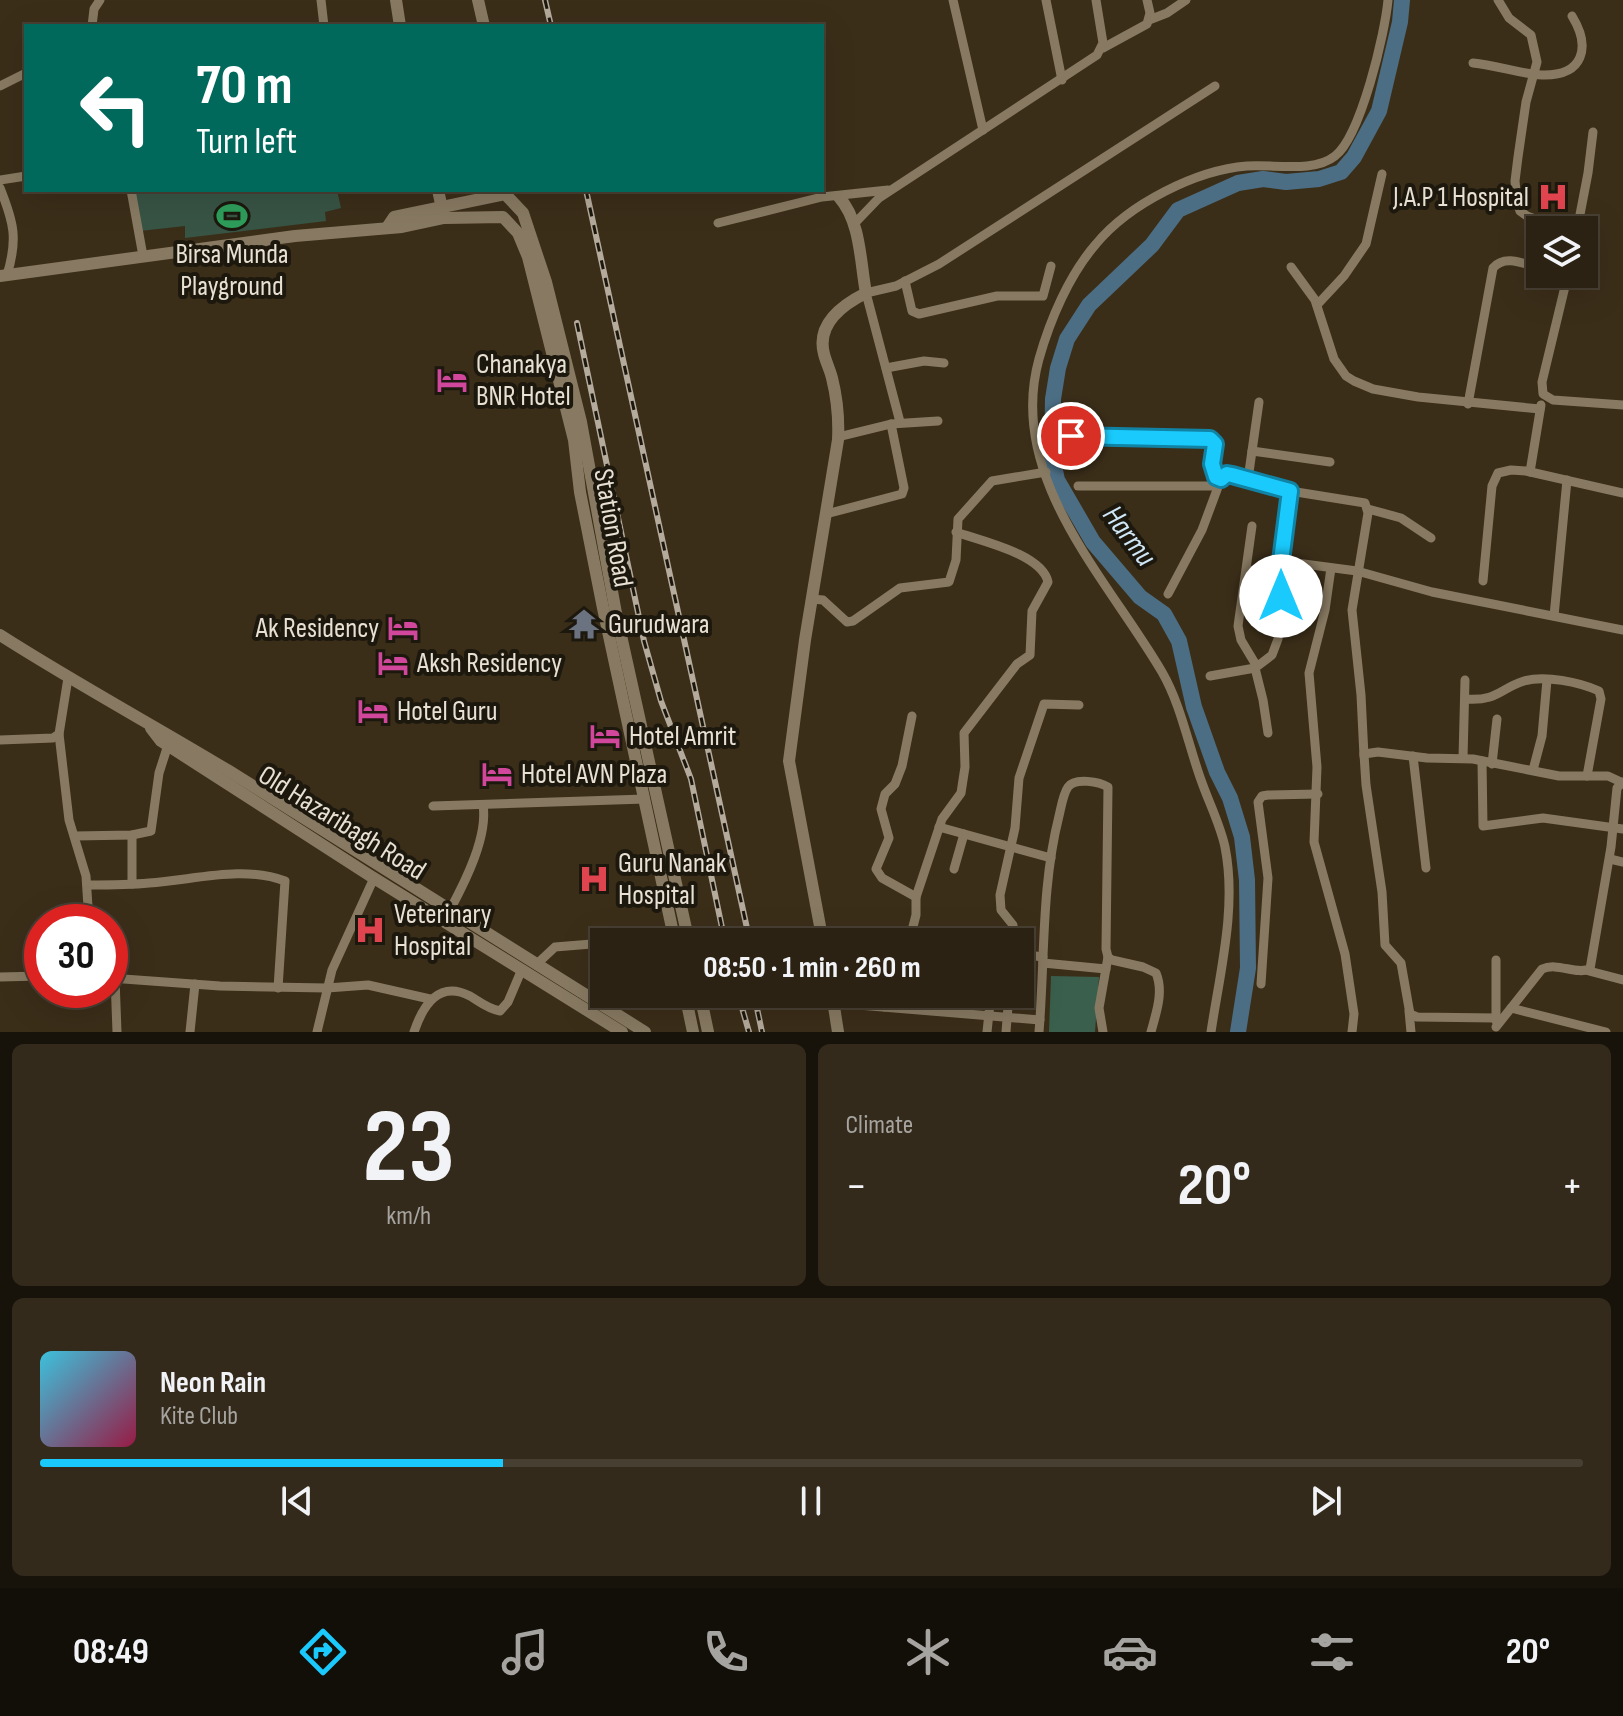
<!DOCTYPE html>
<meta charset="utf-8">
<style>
body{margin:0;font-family:"Sofia Sans Condensed",sans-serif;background:#342a1c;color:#f1f3f6;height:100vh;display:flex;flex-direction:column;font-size:30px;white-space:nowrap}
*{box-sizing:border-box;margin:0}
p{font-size:26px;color:#a6a4a0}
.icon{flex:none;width:44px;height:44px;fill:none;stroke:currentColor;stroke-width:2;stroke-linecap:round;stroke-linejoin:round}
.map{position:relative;height:1032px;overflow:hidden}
.sheet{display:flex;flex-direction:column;gap:12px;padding:12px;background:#18130a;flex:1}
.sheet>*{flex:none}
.guide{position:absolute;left:24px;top:24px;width:800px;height:168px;border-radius:0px;box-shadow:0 8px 32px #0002,0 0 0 2px #483f33;background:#00695c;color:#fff;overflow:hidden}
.tools{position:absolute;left:1526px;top:216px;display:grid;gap:16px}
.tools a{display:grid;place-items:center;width:72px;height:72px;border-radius:0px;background:#2c2213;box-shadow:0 8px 32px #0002,0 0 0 2px #483f33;font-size:40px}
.speed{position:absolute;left:24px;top:904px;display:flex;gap:16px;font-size:40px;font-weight:700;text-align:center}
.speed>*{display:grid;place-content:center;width:104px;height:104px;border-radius:50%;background:#2c2213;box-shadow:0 8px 32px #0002,0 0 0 2px #483f33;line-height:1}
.speed .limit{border:12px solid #d22;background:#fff;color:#111}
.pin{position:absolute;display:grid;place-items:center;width:68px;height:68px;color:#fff;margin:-34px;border:4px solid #fff;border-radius:50%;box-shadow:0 2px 8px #0007}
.me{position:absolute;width:88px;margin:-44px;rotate:0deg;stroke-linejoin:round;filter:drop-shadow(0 0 6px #0008)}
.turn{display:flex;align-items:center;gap:28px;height:168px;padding:0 40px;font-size:36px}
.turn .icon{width:104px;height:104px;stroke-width:2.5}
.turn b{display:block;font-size:56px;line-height:68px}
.big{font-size:60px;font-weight:700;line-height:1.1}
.sheet .widget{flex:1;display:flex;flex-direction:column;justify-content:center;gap:12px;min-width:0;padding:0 28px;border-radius:12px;background:#342a1c}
.sheet .dial{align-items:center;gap:0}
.dial b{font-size:104px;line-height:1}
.song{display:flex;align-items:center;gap:24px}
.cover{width:96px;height:96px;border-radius:12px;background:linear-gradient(135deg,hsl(190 70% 55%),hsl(340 70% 35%))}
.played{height:8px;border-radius:4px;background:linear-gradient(90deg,#1acafc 30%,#483f33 30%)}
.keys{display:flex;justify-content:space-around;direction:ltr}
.heat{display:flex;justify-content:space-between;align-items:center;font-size:44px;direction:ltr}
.sheet .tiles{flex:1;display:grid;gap:12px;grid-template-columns:1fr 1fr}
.widget:last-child{grid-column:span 2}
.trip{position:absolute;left:590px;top:928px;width:444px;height:80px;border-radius:0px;background:#2c2213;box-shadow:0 8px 32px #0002,0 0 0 2px #483f33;font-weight:700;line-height:80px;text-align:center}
.tab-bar{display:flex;height:128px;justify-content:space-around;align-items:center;background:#120e08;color:#a6a4a0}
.tab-bar .icon{width:56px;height:56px}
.tab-bar .active{color:#1acafc}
.tab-bar b{font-size:36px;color:#f1f3f6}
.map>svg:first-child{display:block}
</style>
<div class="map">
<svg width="1623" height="1032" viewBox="0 0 1623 1032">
<rect width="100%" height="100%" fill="#3b2e19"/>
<path fill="#385445" d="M134 190H337L341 208 325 212 326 221 185 238V226L140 231Z"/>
<path fill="#3a5f4c" d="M1051 976 1099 977 1095 1032H1049Z"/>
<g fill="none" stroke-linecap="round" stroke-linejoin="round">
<path stroke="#4c6e84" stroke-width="16" d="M1238 1032 1248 968 1247 880 1242 837 1230 798 1217 772 1194 707 1179 641 1164 614 1140 597 1093 542 1057 480 1052 455 1053 399 1058 368 1067 339 1089 305 1152 245 1178 210 1238 183 1263 179 1286 182 1319 179 1341 172 1354 157 1379 111 1400 22 1402 0"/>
<g stroke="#887a62" stroke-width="9">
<path d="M321 0 324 26"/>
<path d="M953 0 983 130"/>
<path d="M1046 0 1062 80"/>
<path d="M1498 0 1509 18 1531 35 1537 62 1526 102 1518 157 1515 181 1517 202 1520 211 1527 216 1565 230"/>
<path d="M1149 20 1167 13 1186 0"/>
<path d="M92 26 94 9 100 0"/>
<path d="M1103 48 1147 24 1150 13 1147 0"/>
<path d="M1473 63C1496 65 1520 74 1542 75 1584 76 1591 47 1572 16"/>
<path d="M0 86 26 73"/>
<path d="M0 180 26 176"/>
<path d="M0 188C14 223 18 239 7 275"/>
<path d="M131 190 143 256"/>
<path d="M718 223 822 197 888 190"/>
<path d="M855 223 879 198 1097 55 1103 43 1096 0"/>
<path d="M1577 230 1588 173 1593 132"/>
<path d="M1291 267 1315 300 1334 359 1346 376 1354 381 1373 389 1418 397 1540 409"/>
<path d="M1568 274 1542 382 1543 394 1553 400 1623 405"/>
<path d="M905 281 912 311 919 314 997 296H1043L1051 266"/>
<path d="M1317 305 1344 276 1366 244 1382 174"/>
<path d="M886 368 924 361 944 363"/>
<path d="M1468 404 1493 268C1505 254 1524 264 1540 268"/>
<path d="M900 422 866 293 896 286 939 264 1215 86"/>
<path d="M1071 436 1210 439 1215 444 1212 470 1221 479"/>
<path d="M838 437 891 424"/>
<path d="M1252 451 1330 462"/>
<path d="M1530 472 1541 405"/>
<path d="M1248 479 1259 402"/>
<path d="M1078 486H1218"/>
<path d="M1368 509 1401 518 1431 538"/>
<path d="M826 514 902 494 904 488 891 424 938 421"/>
<path d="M1252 526 1238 626 1241 640 1256 665"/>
<path d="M1281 561 1357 571 1432 592 1623 630"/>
<path d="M1331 568 1325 610 1309 673 1317 767 1314 842 1345 954 1354 1014 1352 1032"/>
<path d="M1483 581 1492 486 1498 473 1511 470 1526 471 1623 493"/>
<path d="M1168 594 1202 530 1221 479 1227 474 1290 491 1365 503 1368 513 1352 610 1361 695 1364 756"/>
<path d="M812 599 823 600 847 622 853 621 900 588 949 582 956 560 958 519 992 481 1046 472"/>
<path d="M1554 616 1567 480"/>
<path d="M1210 676 1255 668"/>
<path d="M1466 699C1498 701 1499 689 1524 681 1545 675 1579 682 1599 691L1601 699 1587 776"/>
<path d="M1268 733 1263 700 1255 668 1272 655 1278 639 1282 606V555L1290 491"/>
<path d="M59 734 69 820 86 876 89 922"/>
<path d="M0 740 53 738 59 734 68 678"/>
<path d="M1413 756 1426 868"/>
<path d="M1463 758 1465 680"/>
<path d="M1482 761 1483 826 1543 818 1623 829"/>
<path d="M1492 764 1497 719"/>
<path d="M1533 770 1542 736 1547 680"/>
<path d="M433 806 645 799"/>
<path d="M939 827 1051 858"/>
<path d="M75 836 132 835 151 831 159 773 168 745"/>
<path d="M1610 859 1623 862"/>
<path d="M954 869 964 834"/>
<path d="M132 884V835"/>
<path d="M87 885C108 885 129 885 149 883 194 880 243 865 285 881L278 988"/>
<path d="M916 897 942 819 961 793 965 767 964 733 1017 664 1030 655 1032 611 1048 582C1042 554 981 541 956 532"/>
<path d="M451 908C466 880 488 836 483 805"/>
<path d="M618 942H621"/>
<path d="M909 942 916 915V897L882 878 876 869 889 838 881 809 885 794 895 784 902 766 912 716"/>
<path d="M1013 942V925L1001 910 1000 895 1015 828 1019 778 1044 704 1079 705"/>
<path d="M1020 954 1043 957"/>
<path d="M539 962 555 947 604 943"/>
<path d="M1043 963 1106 969"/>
<path d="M1589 971 1623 980"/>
<path d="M0 977 42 976"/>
<path d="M110 978 220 986 327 988 368 985 430 999"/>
<path d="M115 978 117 1032"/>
<path d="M1261 984 1268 878 1258 802 1262 796 1268 795 1318 794"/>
<path d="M834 1003 1040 1020"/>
<path d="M885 1007 888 994"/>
<path d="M1511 1008 1606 1032"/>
<path d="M1409 1011 1411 1032"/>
<path d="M1496 1018 1417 1017 1410 1014 1401 963 1385 945 1382 892 1366 785 1364 754 1378 752 1427 758 1473 759 1559 776H1608L1621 782"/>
<path d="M1496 1021V960"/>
<path d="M1496 1027 1542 969C1558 962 1575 975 1590 969L1611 847 1617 788 1623 782"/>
<path d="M190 1032 195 984"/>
<path d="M317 1032 332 970 374 878"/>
<path d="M414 1032C423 1005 439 980 470 996 480 1002 488 1009 500 1011L508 1002 522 969"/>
<path d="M987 1032 991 994"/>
<path d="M1006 1032 1009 994"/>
<path d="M1039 1032C1045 960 1041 887 1059 816 1061 808 1063 794 1068 787 1075 777 1100 782 1108 787L1106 949 1108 957 1112 960 1143 967 1156 973C1164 992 1156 1013 1151 1032"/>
<path d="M1103 1032 1099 1008 1108 957"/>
<path d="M1211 1032C1220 972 1237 907 1225 847 1220 824 1209 803 1201 780 1188 744 1181 705 1162 672 1107 578 1006 477 1039 359 1050 320 1069 275 1096 244 1129 204 1196 170 1247 166 1274 164 1314 173 1335 156 1361 136 1385 33 1388 0"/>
</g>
<g stroke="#887a62" stroke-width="12">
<path d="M396 0 400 26"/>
<path d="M478 0 484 26"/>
<path d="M438 190 444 218 503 217 518 233 528 257 574 440 580 492 603 608 675 942"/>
<path d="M388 226 394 217 505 194 523 213 546 282 581 422 616 613 689 942"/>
<path d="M0 276 295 236 402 227 444 218"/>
<path d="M0 635C75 683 153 725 229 771L645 1032"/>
<path d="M151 728 161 741 369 875 622 1032"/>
<path d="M823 942 789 761 805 640 838 440C839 420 837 398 832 378 830 370 826 362 824 354 816 324 842 305 866 293 860 261 861 222 839 197"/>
<path d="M685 994 693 1032"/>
<path d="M700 994 708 1032"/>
<path d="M832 994 838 1032"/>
</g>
<g stroke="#b5ab9c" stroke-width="6">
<g id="rail">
<path d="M545 0 551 26"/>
<path d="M586 190 750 942"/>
<path d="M577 323 644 641 661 701 691 779 725 942"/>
<path d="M738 994 749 1032"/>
<path d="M754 994 762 1032"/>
</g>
</g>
<use href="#rail" stroke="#1d180e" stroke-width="3" stroke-dasharray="9" stroke-linecap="butt"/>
</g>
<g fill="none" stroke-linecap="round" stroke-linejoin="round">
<g stroke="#1183a4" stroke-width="20">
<path id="route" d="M1071 436 1210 439 1215 444 1212 464 1216 477 1221 479 1227 474 1232 475 1290 491 1281 561V596"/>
</g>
<use href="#route" stroke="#1acafc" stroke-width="14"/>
</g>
<defs>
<g id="hospital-bare" transform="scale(2.4)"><path d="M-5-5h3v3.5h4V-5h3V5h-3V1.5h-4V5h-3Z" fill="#e0444e" stroke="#1d180e" stroke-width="2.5" paint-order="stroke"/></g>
<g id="stadium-bare" transform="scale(2.4)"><path d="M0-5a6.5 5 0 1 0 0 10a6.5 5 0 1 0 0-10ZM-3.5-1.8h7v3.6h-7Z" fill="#2e9e5b" stroke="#1d180e" stroke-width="2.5" paint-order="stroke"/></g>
<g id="hotel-bare" transform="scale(2.4)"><path d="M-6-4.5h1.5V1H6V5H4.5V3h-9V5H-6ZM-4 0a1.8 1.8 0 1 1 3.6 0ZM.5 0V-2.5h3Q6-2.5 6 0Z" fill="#d1479c" stroke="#1d180e" stroke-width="2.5" paint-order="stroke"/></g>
<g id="temple-bare" transform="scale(2.4)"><path d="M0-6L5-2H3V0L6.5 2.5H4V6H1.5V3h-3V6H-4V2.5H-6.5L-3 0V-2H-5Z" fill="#6b7280" stroke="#1d180e" stroke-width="2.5" paint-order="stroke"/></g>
</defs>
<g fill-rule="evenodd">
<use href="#hospital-bare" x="1553" y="197"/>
<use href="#stadium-bare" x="232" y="216"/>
<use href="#hotel-bare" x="452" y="380"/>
<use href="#temple-bare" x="584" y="624"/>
<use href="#hotel-bare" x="403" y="628"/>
<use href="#hotel-bare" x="393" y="663"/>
<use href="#hotel-bare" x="373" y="711"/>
<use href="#hotel-bare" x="605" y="736"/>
<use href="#hotel-bare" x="497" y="774"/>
<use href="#hospital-bare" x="594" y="879"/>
<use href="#hospital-bare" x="370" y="930"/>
</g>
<g text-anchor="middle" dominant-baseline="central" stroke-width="8" stroke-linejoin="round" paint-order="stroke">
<g font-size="28" fill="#e8e0d3" stroke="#1d180e" text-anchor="start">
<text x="1529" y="197" text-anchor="end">J.A.P 1 Hospital</text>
<text x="232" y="254" text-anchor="middle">Birsa Munda<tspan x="232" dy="32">Playground</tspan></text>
<text x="476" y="364">Chanakya<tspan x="476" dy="32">BNR Hotel</tspan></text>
<text x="608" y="624">Gurudwara</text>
<text x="379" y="628" text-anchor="end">Ak Residency</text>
<text x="417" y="663">Aksh Residency</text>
<text x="397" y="711">Hotel Guru</text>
<text x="629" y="736">Hotel Amrit</text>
<text x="521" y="774">Hotel AVN Plaza</text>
<text x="618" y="863">Guru Nanak<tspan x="618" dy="32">Hospital</tspan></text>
<text x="394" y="914">Veterinary<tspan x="394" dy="32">Hospital</tspan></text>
</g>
<g font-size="28" fill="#e8e0d3" stroke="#1d180e">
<text transform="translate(613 528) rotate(80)">Station Road</text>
<text transform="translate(342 823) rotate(32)">Old Hazaribagh Road</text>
</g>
<g font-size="30" font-style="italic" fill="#d0e7f7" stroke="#1d180e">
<text transform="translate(1129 536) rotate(53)">Harmu</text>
</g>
</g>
</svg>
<div class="tools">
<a><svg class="icon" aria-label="layers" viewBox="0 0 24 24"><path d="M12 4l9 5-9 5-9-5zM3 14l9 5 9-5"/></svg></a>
</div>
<div class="speed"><div class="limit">30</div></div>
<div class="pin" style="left:1071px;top:436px;background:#d93025"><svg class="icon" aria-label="arrive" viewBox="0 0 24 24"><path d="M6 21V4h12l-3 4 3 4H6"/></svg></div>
<svg class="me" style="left:1281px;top:596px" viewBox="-20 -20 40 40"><circle r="19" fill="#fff"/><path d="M0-13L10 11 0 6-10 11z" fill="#1acafc"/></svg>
<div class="trip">08:50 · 1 min · 260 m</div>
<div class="guide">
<div class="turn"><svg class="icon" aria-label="left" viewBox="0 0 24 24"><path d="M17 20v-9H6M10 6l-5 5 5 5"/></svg><div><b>70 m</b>Turn left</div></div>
</div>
</div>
<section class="sheet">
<div class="tiles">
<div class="widget dial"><b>23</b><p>km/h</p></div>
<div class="widget"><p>Climate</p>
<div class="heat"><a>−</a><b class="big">20°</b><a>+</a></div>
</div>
<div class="widget">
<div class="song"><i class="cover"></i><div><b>Neon Rain</b><p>Kite Club</p></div></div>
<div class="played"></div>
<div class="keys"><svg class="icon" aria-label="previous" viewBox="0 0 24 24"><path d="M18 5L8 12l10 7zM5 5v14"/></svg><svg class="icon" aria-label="pause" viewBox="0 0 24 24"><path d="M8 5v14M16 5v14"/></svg><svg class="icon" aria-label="next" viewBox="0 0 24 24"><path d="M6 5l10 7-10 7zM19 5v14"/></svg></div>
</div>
</div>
</section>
<nav class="tab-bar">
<b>08:49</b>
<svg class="icon active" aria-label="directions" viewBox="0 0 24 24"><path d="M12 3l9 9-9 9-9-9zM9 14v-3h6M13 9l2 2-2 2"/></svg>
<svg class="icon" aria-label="music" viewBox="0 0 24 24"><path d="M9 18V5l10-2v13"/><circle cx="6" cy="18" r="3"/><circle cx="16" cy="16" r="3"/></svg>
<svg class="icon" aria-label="phone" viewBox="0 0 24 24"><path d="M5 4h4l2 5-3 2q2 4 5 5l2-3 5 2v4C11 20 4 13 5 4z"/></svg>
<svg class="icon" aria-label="climate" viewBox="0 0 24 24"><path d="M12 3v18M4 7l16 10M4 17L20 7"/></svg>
<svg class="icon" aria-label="car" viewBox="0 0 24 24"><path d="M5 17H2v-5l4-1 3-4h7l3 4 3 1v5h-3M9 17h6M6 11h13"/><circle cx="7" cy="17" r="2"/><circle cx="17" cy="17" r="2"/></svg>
<svg class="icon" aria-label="filters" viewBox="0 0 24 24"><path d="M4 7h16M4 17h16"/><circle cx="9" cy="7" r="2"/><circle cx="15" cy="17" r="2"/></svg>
<b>20°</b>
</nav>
